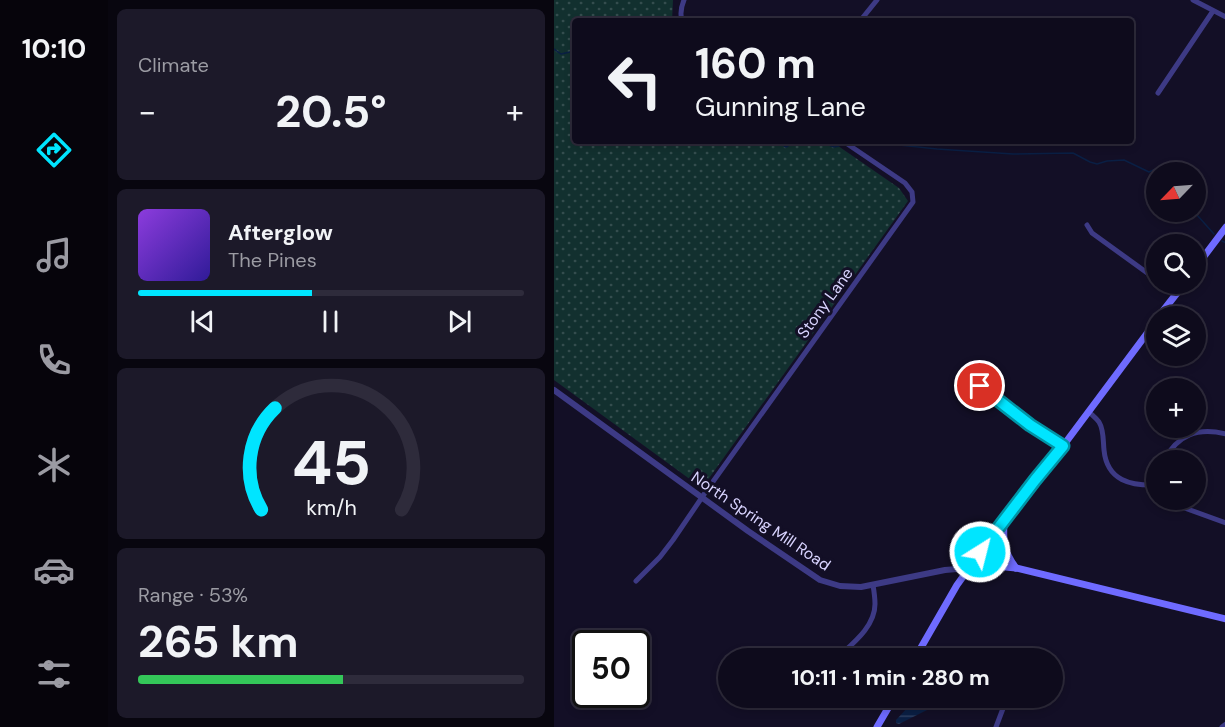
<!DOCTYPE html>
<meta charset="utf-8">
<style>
body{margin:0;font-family:"DM Sans",sans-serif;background:#1c1929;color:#f1f3f6;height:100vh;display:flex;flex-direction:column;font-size:22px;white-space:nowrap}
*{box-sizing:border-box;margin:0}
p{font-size:20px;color:#9b9ba3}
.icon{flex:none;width:33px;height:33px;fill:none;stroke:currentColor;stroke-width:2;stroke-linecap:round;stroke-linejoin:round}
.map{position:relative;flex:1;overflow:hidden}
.sheet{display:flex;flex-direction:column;gap:9px;padding:9px;background:#08060f;width:446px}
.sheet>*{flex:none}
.hud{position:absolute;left:18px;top:18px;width:562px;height:126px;border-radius:6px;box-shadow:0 3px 9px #0003,0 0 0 2px #2e2b3b;background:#0e0b1c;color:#f1f3f6;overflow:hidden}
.needle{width:39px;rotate:245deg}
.fabs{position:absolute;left:592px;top:162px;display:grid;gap:12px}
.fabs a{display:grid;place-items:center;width:60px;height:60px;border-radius:50%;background:#0e0b1c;box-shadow:0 3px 9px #0003,0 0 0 2px #2e2b3b;font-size:30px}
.speed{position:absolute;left:18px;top:630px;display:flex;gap:12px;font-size:30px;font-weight:700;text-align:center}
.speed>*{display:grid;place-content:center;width:78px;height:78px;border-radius:50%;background:#0e0b1c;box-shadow:0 3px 9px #0003,0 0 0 2px #2e2b3b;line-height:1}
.speed .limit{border:3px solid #111;border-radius:9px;background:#fff;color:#111}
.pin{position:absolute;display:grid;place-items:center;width:51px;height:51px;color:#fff;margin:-26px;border:3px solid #fff;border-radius:50%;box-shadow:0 2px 6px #0007}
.me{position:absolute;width:66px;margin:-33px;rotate:36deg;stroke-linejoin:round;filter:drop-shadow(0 0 4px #0008)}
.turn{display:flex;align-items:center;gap:21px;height:126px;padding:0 24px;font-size:27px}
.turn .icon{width:78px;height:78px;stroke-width:2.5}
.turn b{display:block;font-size:42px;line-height:51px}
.big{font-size:45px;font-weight:700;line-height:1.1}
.sheet .widget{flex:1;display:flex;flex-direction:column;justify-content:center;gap:9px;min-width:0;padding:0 21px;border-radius:9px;background:#1c1929}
.sheet .dial{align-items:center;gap:0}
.dial svg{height:156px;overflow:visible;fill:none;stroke:#2e2b3b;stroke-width:7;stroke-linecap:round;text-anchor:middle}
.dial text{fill:#f1f3f6;stroke:none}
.song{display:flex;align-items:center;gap:18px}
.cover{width:72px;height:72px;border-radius:9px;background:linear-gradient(135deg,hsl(270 70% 55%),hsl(250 70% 35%))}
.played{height:6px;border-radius:3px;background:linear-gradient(90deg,#00e5ff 45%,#2e2b3b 45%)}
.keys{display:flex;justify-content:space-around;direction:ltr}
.heat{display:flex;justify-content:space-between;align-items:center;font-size:33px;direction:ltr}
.charge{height:9px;border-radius:4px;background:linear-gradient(90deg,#34c759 53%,#2e2b3b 0)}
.trip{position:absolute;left:164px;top:648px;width:345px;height:60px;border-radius:30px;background:#0e0b1c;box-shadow:0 3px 9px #0003,0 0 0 2px #2e2b3b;font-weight:700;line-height:60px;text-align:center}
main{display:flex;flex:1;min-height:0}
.tabs{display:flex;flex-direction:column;width:108px;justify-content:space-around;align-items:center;background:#06040b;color:#9b9ba3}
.tabs .icon{width:42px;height:42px}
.tabs .selected{color:#00e5ff}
.tabs b{font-size:27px;color:#f1f3f6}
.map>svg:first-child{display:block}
</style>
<main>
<nav class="tabs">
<b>10:10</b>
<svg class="icon selected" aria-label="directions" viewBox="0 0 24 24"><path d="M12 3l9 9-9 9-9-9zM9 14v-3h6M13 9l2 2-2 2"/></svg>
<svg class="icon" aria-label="music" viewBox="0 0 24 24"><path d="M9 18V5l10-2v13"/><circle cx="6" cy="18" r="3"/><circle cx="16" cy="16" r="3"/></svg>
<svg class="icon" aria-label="phone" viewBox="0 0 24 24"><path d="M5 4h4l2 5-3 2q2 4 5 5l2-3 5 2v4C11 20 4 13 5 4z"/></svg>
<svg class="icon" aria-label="climate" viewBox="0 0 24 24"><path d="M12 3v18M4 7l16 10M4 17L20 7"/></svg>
<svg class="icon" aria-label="car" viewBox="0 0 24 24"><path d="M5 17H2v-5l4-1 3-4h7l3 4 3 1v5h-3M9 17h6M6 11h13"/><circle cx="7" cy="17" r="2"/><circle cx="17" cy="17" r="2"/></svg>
<svg class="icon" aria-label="filters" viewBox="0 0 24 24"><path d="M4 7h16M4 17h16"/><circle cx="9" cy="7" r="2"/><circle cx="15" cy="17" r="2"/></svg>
</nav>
<section class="sheet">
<div class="widget"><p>Climate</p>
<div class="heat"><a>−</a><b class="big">20.5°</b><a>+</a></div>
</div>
<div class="widget">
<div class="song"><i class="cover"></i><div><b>Afterglow</b><p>The Pines</p></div></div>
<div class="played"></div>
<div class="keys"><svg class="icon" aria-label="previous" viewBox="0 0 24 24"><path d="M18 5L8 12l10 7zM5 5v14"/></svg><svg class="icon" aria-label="pause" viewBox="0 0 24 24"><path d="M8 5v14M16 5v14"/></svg><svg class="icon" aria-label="next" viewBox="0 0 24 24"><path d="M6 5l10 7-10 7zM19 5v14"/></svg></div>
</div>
<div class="widget dial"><svg viewBox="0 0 100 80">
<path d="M14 69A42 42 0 1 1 86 69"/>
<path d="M14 69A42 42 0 0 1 21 17" stroke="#00e5ff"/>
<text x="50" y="56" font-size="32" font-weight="700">45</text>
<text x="50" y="72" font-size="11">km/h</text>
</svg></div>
<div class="widget"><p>Range · 53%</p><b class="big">265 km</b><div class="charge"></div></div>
</section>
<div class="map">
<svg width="672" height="727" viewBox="0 0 672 727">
<defs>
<pattern id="grass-dots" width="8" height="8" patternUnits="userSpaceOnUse" patternTransform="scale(1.5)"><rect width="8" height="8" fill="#12302f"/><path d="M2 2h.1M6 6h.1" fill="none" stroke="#344d4e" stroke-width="1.8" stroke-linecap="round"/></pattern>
<pattern id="water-rules" width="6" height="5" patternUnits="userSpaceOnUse" patternTransform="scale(1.5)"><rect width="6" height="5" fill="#0a1f44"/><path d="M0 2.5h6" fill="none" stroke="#2d3f60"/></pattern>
</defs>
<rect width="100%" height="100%" fill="#130f26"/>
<path fill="url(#grass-dots)" d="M0 0H119L118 21H21V141H277L345 188 354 201 148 488 0 380Z"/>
<path fill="url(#water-rules)" d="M369 698H381V701L373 710 345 724 342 723V720L357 704Z"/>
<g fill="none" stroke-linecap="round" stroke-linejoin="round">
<g stroke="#0a1f44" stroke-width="1.5">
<path d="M0 49 7 54 16 52 21 54"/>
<path d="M229 141 230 146 232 147 234 146 236 141"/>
<path d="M238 141 249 143 253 141"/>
<path d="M264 141 280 147 285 146"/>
<path d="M297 142H317L383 149 459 154 519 153 536 162 543 164 553 161 570 160 595 172C603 168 609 165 616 172"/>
<path d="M642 210 643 215 660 234"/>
<path d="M668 241 672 243"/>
</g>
<g stroke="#3d3a85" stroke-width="5">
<path d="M639 0 672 17"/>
<path d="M128 21C126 14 127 7 130 0"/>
<path d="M306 21 323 0"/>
<path d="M604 93 659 11"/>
<path d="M533 225 538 233 603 280"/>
<path d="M608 284 622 294"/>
<path d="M426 386 476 425 509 446"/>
<path d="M535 412C538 415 542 418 545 422 550 430 549 441 550 450 553 481 577 486 603 485"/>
<path d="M610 460C624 435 643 427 672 434"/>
<path d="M617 500 625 506 672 523"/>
<path d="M82 581 106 557 119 540 153 490 359 202 358 192 351 183 289 141"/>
<path d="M283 658C298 644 321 627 321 604 321 598 320 591 319 585"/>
<path d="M442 727 453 698"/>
<path d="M668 727 672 724"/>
</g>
<path stroke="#3d3a85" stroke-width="6" d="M0 390 194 531 266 580 286 586 307 587 391 570 415 568"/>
<g stroke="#6f6bff" stroke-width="7">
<path d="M642 267 672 227"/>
<path d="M605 316 630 284"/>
<path d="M450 520C449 541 449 551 462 568"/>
<path d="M415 568 441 566 462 568 672 619"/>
<path d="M361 658 403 585 450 520 509 446 603 320"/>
<path d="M323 727 340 698"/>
</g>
</g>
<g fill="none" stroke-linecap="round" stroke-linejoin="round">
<g stroke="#0095a6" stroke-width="15">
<path id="route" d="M426 386 476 425 509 446 481 480 426 552"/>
</g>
<use href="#route" stroke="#00e5ff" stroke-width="10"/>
</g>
<g text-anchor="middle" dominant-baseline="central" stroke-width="6" stroke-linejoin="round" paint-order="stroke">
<g font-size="16" fill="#d9d4ff" stroke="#130f26">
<text transform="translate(271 303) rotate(-54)">Stony Lane</text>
<text transform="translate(207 521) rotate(34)">North Spring Mill Road</text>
</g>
</g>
</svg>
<div class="fabs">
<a><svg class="needle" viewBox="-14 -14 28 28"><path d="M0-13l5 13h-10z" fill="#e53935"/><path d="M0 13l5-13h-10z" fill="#9b9ba3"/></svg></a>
<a><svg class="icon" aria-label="search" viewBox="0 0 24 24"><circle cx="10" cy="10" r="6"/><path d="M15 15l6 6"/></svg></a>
<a><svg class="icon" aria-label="layers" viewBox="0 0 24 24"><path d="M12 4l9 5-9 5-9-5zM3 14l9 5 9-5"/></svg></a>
<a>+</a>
<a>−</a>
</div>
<div class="speed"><div class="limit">50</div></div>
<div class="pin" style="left:426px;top:386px;background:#d93025"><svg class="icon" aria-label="arrive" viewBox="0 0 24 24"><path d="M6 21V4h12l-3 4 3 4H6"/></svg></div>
<svg class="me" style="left:426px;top:552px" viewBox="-20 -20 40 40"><circle r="17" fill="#00e5ff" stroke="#fff" stroke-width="3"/><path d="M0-11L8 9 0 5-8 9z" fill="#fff"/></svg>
<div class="trip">10:11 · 1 min · 280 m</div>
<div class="hud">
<div class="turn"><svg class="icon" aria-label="left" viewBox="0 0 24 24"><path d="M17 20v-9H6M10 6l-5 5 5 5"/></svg><div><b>160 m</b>Gunning Lane</div></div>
</div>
</div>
</main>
